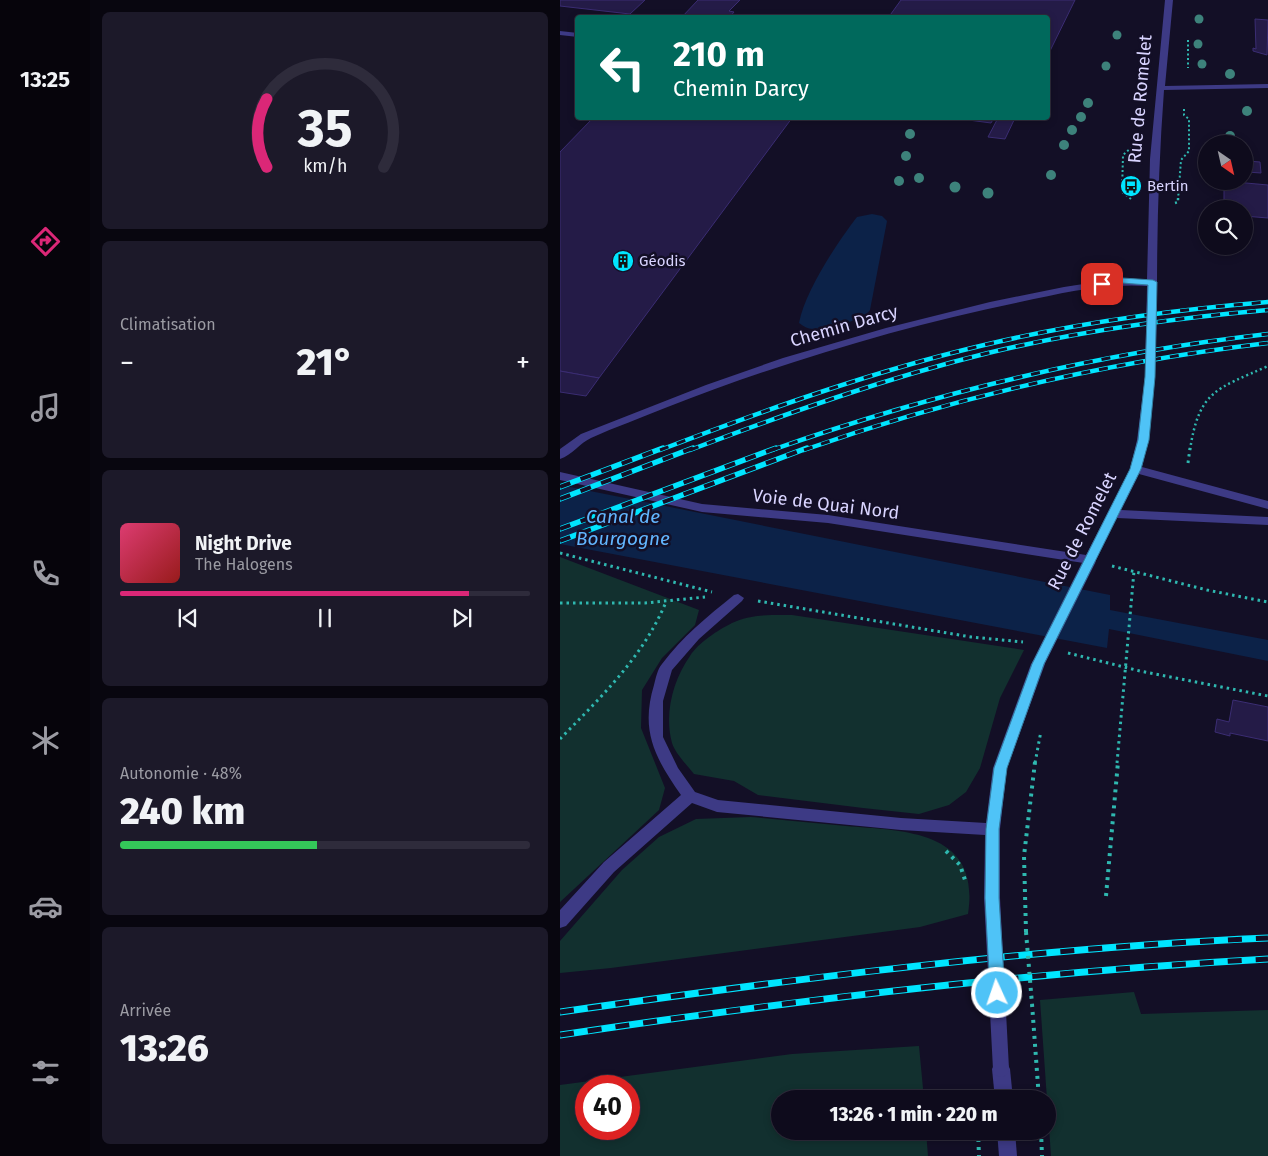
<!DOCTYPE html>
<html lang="fr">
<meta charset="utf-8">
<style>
body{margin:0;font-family:"Fira Sans",sans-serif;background:#1c1929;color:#f1f3f6;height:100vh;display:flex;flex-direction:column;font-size:19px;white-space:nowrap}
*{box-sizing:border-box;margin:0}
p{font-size:16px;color:#9b9ba3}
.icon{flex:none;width:28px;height:28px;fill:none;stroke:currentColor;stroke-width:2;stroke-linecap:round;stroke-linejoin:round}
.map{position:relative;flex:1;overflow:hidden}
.details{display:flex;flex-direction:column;gap:12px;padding:12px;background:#08060f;width:470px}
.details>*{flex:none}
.banner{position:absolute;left:15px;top:15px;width:475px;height:105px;border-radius:5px;box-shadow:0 2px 8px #0003,0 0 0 1px #2e2b3b;background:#00695c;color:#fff;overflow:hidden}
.needle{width:32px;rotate:146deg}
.buttons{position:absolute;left:638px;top:135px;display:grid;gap:10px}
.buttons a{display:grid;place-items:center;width:55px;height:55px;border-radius:50%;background:#0e0b1c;box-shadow:0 2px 8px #0003,0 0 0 1px #2e2b3b;font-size:25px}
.speed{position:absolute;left:15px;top:1075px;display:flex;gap:10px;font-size:25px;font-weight:700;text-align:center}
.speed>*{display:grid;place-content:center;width:65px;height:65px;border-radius:50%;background:#0e0b1c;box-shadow:0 2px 8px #0003,0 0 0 1px #2e2b3b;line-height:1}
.speed .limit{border:8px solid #d22;background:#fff;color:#111}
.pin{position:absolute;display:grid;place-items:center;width:42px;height:42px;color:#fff;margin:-21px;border-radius:10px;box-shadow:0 2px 8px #0006}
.me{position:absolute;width:55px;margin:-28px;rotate:357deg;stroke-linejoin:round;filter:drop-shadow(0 0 4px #0008)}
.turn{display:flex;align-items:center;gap:18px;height:105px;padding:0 15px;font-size:22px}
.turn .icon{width:65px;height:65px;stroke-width:2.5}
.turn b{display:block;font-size:35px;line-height:42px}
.big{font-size:38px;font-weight:800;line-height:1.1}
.details .tile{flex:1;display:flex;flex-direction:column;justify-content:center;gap:8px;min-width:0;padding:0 18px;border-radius:8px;background:#1c1929}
.details .dial{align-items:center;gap:0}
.dial svg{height:130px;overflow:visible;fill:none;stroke:#2e2b3b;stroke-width:7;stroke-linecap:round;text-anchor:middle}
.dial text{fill:#f1f3f6;stroke:none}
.song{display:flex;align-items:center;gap:15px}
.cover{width:60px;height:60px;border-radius:8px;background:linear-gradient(135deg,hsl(340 70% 55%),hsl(0 70% 35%))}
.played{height:5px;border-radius:2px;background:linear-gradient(90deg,#db2777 85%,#2e2b3b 85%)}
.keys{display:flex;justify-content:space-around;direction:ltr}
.heat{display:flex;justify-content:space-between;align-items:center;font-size:28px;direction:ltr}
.charge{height:8px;border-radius:4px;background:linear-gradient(90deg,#34c759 48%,#2e2b3b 0)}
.trip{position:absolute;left:211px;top:1090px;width:285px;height:50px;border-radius:25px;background:#0e0b1c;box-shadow:0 2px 8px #0003,0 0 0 1px #2e2b3b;font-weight:800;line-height:50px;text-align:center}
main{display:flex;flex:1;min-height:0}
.tab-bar{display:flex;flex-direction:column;width:90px;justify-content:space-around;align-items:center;background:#06040b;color:#9b9ba3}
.tab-bar .icon{width:35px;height:35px}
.tab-bar .current{color:#db2777}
.tab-bar b{font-size:22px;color:#f1f3f6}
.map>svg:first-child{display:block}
</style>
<main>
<nav class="tab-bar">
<b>13:25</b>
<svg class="icon current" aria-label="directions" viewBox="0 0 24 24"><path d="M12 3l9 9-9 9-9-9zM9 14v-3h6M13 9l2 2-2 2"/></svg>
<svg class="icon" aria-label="music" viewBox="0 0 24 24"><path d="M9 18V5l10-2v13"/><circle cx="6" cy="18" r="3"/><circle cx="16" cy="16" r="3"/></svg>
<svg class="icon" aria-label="phone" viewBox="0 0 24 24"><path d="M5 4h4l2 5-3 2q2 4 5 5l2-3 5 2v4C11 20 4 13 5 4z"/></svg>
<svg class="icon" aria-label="climate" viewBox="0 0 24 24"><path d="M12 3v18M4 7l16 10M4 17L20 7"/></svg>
<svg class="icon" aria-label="car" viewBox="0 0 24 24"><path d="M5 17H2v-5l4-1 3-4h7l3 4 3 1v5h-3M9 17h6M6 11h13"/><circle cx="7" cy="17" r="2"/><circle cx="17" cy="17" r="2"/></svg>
<svg class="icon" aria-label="filters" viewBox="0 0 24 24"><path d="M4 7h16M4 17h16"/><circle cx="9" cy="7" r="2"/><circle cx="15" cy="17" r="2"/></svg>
</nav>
<section class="details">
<div class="tile dial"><svg viewBox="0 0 100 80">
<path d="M14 69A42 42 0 1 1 86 69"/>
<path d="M14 69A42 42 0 0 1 14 27" stroke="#db2777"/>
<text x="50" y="56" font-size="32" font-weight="700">35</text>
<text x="50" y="72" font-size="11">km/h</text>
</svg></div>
<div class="tile"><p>Climatisation</p>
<div class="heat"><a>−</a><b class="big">21°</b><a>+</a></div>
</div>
<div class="tile">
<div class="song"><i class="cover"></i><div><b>Night Drive</b><p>The Halogens</p></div></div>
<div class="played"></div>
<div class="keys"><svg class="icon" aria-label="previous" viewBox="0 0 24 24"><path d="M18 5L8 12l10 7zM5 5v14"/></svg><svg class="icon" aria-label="pause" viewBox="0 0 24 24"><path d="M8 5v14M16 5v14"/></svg><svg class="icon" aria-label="next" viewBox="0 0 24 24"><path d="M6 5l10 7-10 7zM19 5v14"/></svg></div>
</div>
<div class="tile"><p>Autonomie · 48%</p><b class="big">240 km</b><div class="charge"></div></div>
<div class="tile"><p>Arrivée</p><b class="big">13:26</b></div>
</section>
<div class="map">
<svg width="708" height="1156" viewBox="0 0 708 1156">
<rect width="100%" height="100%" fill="#130f26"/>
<g fill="#12302f" fill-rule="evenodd">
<path d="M0 557 139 610 135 625 102 658 82 690 81 728 105 788 99 810 0 902Z"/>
<path d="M232 615 464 650 440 698 420 768 406 792 389 805 359 814 303 808 198 795 174 781 134 774C127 765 115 753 112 743 104 714 113 680 130 656 138 643 158 630 172 623 190 614 212 615 232 615Z"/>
<path d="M191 817C222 820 254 823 286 826 345 831 421 830 408 914L360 927 51 968 0 973V941L62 870 99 837 136 819Z"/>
<path d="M574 992 581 1014 708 1010V1156H491L480 1000Z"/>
<path d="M359 1046 364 1099H220V1131H366L368 1156H0V1085L232 1054ZM69 1086V1129H26V1086Z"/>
</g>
<g fill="#0c2248">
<path d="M312 214 322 216 327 221 310 310C303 321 267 329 253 329 248 329 243 326 239 323 245 291 277 243 297 217Z"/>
<path d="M0 485 550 595V610L708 640V661L549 629 547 648 0 544Z"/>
</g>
<g fill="#241b47" stroke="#3b2d73">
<path d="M0 0H85L70 14 0 6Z"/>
<path d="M138 0H180L169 11 174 12 169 18H121Z"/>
<path d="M341 0H515L488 55V18H328Z"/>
<path d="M695 19 708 20 707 55 693 51V48L696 49Z"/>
<path d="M33 118H232L39 378 0 371V152Z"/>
<path d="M402 118H434L431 123 401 119Z"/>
<path d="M438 118H455L445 139 428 137Z"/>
<path d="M687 161 700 162 701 173 687 172Z"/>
<path d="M664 181 708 185V218L684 216V209H664Z"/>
<path d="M0 371 39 378 26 396 0 392Z"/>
<path d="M673 700 708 707V741L670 733V736L655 732 657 719 669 722Z"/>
</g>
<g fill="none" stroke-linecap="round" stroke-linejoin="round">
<g stroke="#2fb8b0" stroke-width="2" stroke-dasharray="2 2.5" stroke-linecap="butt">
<path d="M628 40V68"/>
<path d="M571 199 562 192 563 155 572 147"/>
<path d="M618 200 621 160 629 151V119L624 115V107"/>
</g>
<g stroke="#2fb8b0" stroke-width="2.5" stroke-dasharray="2 3" stroke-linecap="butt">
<path d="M615 203 618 202V198"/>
<path d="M630 450C639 390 657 389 708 366"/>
</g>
<g stroke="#2fb8b0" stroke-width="3" stroke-dasharray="2.5 4" stroke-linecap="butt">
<path d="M628 463 630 448"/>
<path d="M0 553 152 592"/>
<path d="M552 566 647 590 708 602"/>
<path d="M198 601 411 637 463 642"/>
<path d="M0 603H85L145 597"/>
<path d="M508 653 580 671 708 696"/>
<path d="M0 739C41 697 83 657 106 602"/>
<path d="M475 763 481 731"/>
<path d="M557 763 574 571"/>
</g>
<g stroke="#2fb8b0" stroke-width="4" stroke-dasharray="3 5" stroke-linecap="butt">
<path d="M386 851 400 865 405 880"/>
<path d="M546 896 558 762"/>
<path d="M466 932 464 856 475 762"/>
<path d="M472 1004 479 1099"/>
<path d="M418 1131 419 1156"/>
<path d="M481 1131 482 1156"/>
</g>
<g fill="#3d3a85" fill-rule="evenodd">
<path d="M605 0H613L605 86 708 84V88L604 90C599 157 597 225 597 290 596 350 596 409 582 467L708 501V509L579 474 561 510 708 517V525L557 518 536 560 530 564 268 523 142 512 0 480V472L142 504 268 515 526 555 570 469 577 440 585 377 587 286C544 283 502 293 460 302 339 327 220 363 105 408 81 418 55 427 31 438 20 443 12 455 0 459V449L21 434 146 385 223 358 326 328 430 302 504 287 562 278 587 280 590 159Z"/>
<path d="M0 31 18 33V37L0 35Z"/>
<path d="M178 594 184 598 182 601 139 639 112 670 103 701V737L118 768 135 792 158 800 341 818 426 823 433 768 471 664 473 661H483L485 664 447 768 440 829V898L437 903 432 905 427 903 424 898 425 835 341 830 157 812 132 803 54 872 6 926 0 928V910L44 862 121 795C95 758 80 731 94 685 96 678 97 670 102 664 122 637 148 616 174 595Z"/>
<path d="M441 1061 447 1063 450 1069 453 1099H435L432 1069 435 1063Z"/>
<path d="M437 1131H455L457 1156H439Z"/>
</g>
<g stroke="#00e5ff" stroke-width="4.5">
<g id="rail-far2">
<path d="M100 450C205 410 311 372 420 346 515 323 611 310 708 302"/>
<path d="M130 450C228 413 326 378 428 353 520 331 614 318 708 310"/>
<path d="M212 450C374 393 538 353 708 334"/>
<path d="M244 450C395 397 549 362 708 343"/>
</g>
</g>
<g stroke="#00e5ff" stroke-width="5.5">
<g id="rail-far1">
<path d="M0 487 103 448"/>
<path d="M0 499 133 448"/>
<path d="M0 529 216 448"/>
<path d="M0 541 247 448"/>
</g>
</g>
<g stroke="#00e5ff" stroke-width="7">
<g id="rail">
<path d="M0 1012C234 979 472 948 708 938"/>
<path d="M0 1035C235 1000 470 972 708 959"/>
</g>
</g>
<use href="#rail-far2" stroke="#130f26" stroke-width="3" stroke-dasharray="9" stroke-linecap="butt"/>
<use href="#rail-far1" stroke="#130f26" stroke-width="4" stroke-dasharray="11" stroke-linecap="butt"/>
<use href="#rail" stroke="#130f26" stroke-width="5" stroke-dasharray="14" stroke-linecap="butt"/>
<path stroke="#2fb8b0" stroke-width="4" stroke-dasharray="3 5" stroke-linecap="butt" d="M466 932 472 1004"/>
<path stroke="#3d3a85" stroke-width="12" d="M478 664 530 560"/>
<path stroke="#3d3a85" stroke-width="16" d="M432 898 441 1069"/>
</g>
<g fill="#3d827b">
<circle cx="639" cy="19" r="4.5"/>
<circle cx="557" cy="35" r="4.5"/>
<circle cx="638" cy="44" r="4.5"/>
<circle cx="642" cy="64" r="4.5"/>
<circle cx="546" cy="66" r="4.5"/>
<circle cx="670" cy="74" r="5"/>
<circle cx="528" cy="103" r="5"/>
<circle cx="687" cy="111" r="5"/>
<circle cx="521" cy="117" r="5"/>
<circle cx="512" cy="130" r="5"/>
<circle cx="350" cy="134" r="5"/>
<circle cx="670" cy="136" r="5"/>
<circle cx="504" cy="145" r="5"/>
<circle cx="346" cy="156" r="5"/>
<circle cx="491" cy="175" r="5"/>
<circle cx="359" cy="178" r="5"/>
<circle cx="339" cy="181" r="5"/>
<circle cx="395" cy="187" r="5.5"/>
<circle cx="428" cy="193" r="5.5"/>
</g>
<path fill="#4fc3f7" stroke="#337fa1" d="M562 278 593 280 597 282 595 377 589 440 581 469 484 664 447 768 439 829V898L445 993 442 998 437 1000 432 998 430 993 425 898 426 829 434 768 472 664 570 469 578 440 585 377 588 285 562 283 542 287 538 284Z"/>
<defs>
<g id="bus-disc" transform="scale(1.125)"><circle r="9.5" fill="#00e5ff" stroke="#130f26"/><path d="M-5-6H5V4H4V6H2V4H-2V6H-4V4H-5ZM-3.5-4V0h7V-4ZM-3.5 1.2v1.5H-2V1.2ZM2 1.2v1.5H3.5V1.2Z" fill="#111"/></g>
<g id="building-disc" transform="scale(1.125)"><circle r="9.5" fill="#00e5ff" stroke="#130f26"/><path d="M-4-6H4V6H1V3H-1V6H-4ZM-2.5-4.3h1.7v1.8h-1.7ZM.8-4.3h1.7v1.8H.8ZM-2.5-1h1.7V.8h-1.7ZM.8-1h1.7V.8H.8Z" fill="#111"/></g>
</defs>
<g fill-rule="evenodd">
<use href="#bus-disc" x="571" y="186"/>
<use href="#building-disc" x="63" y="261"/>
</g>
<g text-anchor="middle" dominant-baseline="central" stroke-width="5" stroke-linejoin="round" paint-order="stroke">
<g font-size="15" fill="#d9d4ff" stroke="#130f26" text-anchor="start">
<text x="587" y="186">Bertin</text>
<text x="79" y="261">Géodis</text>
</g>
<g font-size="18" fill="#d9d4ff" stroke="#130f26">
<text transform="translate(580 99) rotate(-85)">Rue de Romelet</text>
<text transform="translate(284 326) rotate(-16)">Chemin Darcy</text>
<text transform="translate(266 504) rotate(7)">Voie de Quai Nord</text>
<text transform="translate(522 531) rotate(-63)">Rue de Romelet</text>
</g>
<g font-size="19" font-style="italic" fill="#62b6ff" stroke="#130f26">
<text x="63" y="516">Canal de<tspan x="63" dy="22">Bourgogne</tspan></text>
</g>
</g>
</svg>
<div class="buttons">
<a><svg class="needle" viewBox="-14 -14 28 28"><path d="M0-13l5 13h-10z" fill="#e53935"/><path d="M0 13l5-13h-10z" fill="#9b9ba3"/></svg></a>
<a><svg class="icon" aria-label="search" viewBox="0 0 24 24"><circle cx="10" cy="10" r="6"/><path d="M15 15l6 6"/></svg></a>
</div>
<div class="speed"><div class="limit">40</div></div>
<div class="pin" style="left:542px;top:284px;background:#d93025"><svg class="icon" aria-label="arrive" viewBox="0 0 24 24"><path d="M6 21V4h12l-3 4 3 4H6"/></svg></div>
<svg class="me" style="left:437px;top:993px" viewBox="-20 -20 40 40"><circle r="17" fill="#4fc3f7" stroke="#fff" stroke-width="3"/><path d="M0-11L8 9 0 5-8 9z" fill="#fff"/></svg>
<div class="trip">13:26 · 1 min · 220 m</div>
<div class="banner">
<div class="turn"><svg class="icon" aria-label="left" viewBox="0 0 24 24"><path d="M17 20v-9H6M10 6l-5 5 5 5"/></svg><div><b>210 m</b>Chemin Darcy</div></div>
</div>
</div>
</main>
